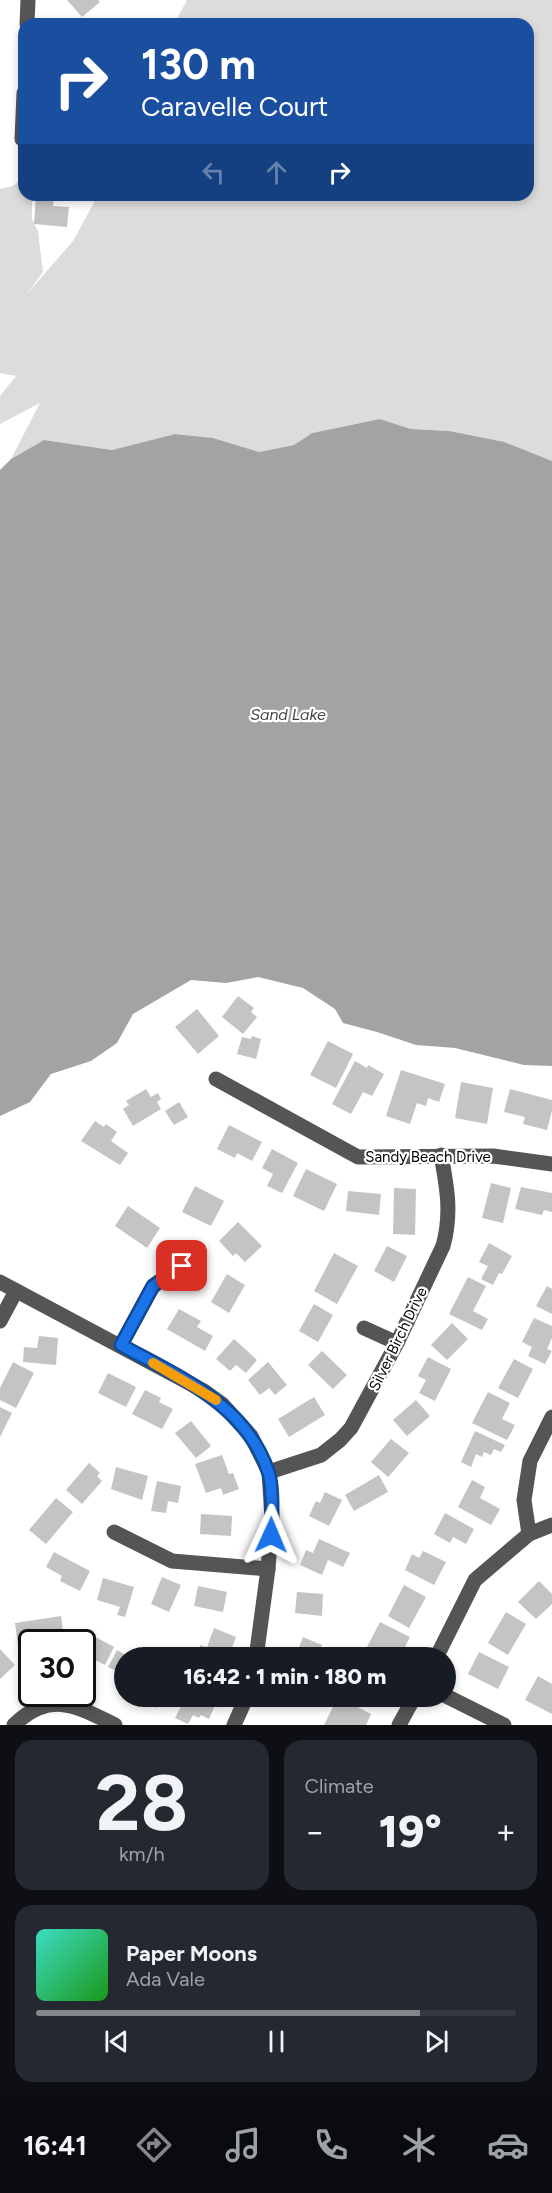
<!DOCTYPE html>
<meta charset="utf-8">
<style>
body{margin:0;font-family:Figtree,sans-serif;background:#242831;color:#f1f3f6;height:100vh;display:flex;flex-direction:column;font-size:22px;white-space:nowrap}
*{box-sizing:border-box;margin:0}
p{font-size:20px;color:#9ea1a6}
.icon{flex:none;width:33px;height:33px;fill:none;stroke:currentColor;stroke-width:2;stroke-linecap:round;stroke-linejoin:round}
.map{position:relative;height:1725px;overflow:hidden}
.details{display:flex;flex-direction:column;gap:15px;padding:15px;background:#0d0f14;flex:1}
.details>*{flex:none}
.hud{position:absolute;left:18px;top:18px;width:516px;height:183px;border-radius:18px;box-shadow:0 3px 9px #0003;background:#1a4fa0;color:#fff;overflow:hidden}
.speed{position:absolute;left:18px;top:1629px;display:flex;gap:12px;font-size:30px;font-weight:700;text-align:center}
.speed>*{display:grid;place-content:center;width:78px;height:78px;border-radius:50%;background:#171b24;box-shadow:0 3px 9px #0003;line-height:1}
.speed .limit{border:3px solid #111;border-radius:9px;background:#fff;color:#111}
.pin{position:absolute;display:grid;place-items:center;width:51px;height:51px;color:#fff;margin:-26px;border-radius:12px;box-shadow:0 3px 9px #0006}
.me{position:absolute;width:66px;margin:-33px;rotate:1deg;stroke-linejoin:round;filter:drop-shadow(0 0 4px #0008)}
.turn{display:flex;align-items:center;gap:21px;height:126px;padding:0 24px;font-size:27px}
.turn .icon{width:78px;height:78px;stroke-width:2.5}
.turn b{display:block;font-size:42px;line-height:51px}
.lanes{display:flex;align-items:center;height:57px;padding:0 24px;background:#0003;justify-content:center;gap:30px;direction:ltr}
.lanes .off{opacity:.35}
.big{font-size:45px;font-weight:800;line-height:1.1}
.details .widget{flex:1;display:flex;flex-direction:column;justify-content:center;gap:9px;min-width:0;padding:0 21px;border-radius:18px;background:#242831}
.details .dial{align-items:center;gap:0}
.dial b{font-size:78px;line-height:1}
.song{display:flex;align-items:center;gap:18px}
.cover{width:72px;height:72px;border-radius:9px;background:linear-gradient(135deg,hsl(170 70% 55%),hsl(120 70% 35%))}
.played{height:6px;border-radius:3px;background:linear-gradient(90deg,#858687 80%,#363941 80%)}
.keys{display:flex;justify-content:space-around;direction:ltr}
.heat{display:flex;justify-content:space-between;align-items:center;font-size:33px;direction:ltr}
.details .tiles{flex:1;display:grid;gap:15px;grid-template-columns:1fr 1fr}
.widget:last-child{grid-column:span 2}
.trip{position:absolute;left:114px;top:1647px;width:342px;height:60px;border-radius:30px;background:#171b24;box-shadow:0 3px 9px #0003;font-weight:800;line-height:60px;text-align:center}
.dock{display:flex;height:96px;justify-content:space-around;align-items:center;background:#090b0e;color:#9ea1a6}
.dock .icon{width:42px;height:42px}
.dock .on{color:#858687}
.dock b{font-size:27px;color:#f1f3f6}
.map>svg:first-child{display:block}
</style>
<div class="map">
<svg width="552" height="1725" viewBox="0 0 552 1725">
<rect width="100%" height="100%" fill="#fff"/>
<path fill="#dcdcdc" d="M187 0H552V461L510 445 449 431 411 429 380 419 312 433 294 445 259 452 213 438 175 434 112 450 44 440 11 459 40 403 0 424V396L16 376 0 373V189L13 186 24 177V195H32V219L38 231 43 272 27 294 73 241 98 195H528V24H174Z"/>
<path fill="#a3a3a3" d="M380 419 411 429 449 431 504 442 552 461V1066L524 1065 455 1048 416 1045 377 1032 343 1023 335 1009 303 988 258 977 226 983 191 980 133 1014 117 1043 91 1061 51 1074 30 1102 0 1116V470L11 459 44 440 112 450 175 434 213 438 259 452 294 445 312 433Z"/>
<g fill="#c4c4c4">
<path d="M67 0H98L100 2 82 17Z"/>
<path d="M36 195H54L53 206 69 207 67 227 34 224Z"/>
<path d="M238 996 254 1008 251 1012 257 1017 243 1034 222 1017Z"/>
<path d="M197 1009 219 1036 198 1054 175 1027Z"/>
<path d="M252 1036 261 1039 256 1059 237 1054 242 1037 251 1039Z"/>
<path d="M328 1041 353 1054 336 1088 310 1075Z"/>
<path d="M355 1061 367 1068 368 1065 384 1074 372 1096 363 1092 351 1114 332 1104Z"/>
<path d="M401 1070 445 1084 439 1102 428 1098 426 1106 417 1103 410 1124 386 1116Z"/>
<path d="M461 1082 493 1088 487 1124 455 1118Z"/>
<path d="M146 1089 151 1097 158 1093 161 1099 157 1102 161 1109 133 1126 123 1109 129 1105 126 1101Z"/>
<path d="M510 1089 552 1100V1111L547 1130 523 1124 525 1117 504 1112Z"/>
<path d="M179 1102 188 1117 174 1125 165 1111Z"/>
<path d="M95 1121 104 1127 106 1124 117 1132 111 1141 128 1153 120 1165 81 1141Z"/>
<path d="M229 1125 262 1142 252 1161 237 1153 235 1158 217 1149Z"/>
<path d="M272 1149 298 1163 282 1193 267 1186 273 1174 262 1168Z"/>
<path d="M306 1169 337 1184 324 1211 293 1196Z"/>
<path d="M491 1183 511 1188 503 1223 482 1218Z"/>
<path d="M195 1186 224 1201 211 1226 182 1212Z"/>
<path d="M521 1187 552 1193V1212L544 1210 542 1215 515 1209Z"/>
<path d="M394 1188 416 1189 415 1235 393 1234Z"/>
<path d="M348 1191 381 1194 379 1215 346 1211Z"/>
<path d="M128 1206 160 1228 147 1248 115 1226Z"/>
<path d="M238 1222 262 1246 245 1262 236 1253 233 1256 219 1241Z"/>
<path d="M489 1243 512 1256 502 1274 499 1273 493 1285 481 1279 488 1266 479 1262Z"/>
<path d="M387 1246 407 1256 394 1282 374 1271Z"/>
<path d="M334 1253 358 1266 337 1304 314 1291Z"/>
<path d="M227 1274 245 1285 229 1313 211 1302Z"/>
<path d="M468 1277 486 1286 473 1311 488 1319 482 1330 449 1314Z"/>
<path d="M547 1286 552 1289V1314L536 1306Z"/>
<path d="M314 1304 333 1315 318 1342 299 1331Z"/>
<path d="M179 1309 201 1321 197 1327 213 1336 205 1351 167 1329Z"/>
<path d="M534 1318 552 1326V1338L547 1349 552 1351 545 1364 528 1356 532 1347 522 1342Z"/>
<path d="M452 1323 468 1339 447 1360 431 1345Z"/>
<path d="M39 1336 58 1338 56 1365 23 1362 24 1347 37 1348Z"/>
<path d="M234 1339 257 1360 246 1373 236 1365 230 1371 216 1359Z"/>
<path d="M322 1351 347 1375 333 1389 308 1365Z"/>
<path d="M428 1357 451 1369 435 1401 419 1393 426 1380 418 1376Z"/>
<path d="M514 1359 533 1369 518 1398 498 1388Z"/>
<path d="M13 1362 34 1373 16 1408 0 1400V1388Z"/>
<path d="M268 1362 287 1385 275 1395 269 1388 260 1395 248 1380Z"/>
<path d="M108 1373 136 1387 126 1407 98 1393Z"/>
<path d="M145 1390 161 1398 159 1402 173 1409 162 1429 132 1414Z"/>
<path d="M488 1392 510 1403 502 1419 515 1425 507 1440 472 1423Z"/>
<path d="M314 1397 325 1415 289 1437 278 1419Z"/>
<path d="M416 1400 430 1416 407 1436 393 1420Z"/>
<path d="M0 1407 12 1413 0 1437Z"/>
<path d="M191 1421 211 1446 196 1458 175 1433Z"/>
<path d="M475 1431 505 1445 501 1452 494 1449 491 1455 484 1452 482 1457 476 1454 471 1467 461 1462Z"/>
<path d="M391 1439 409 1453 388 1477 371 1462Z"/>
<path d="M222 1455 229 1474 233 1473 239 1489 223 1495 221 1488 206 1493 195 1464Z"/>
<path d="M89 1463 100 1473 97 1476 102 1481 82 1504 66 1490Z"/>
<path d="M116 1467 148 1476 142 1500 111 1489Z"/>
<path d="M379 1475 388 1492 354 1511 345 1495Z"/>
<path d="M472 1480 485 1487 480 1498 500 1509 491 1525 458 1507Z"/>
<path d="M157 1481 181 1486 178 1503 168 1501 166 1513 151 1511Z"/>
<path d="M325 1492 342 1500 329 1526 309 1516 316 1501 320 1503Z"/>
<path d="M56 1498 73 1512 46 1544 29 1530Z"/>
<path d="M445 1513 474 1529 466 1544 453 1537 450 1543 434 1534Z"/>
<path d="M201 1514 232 1516 231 1536 200 1534Z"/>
<path d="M319 1539 350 1553 343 1567 328 1560 322 1575 300 1565 306 1550 313 1553Z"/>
<path d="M423 1551 446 1562 434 1585 405 1570 412 1554 419 1558Z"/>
<path d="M54 1552 90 1571 80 1591 60 1581 62 1576 46 1567Z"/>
<path d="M162 1577 181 1585 169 1612 151 1604Z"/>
<path d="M103 1578 134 1587 125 1617 117 1615 120 1607 97 1600Z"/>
<path d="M539 1581 552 1594V1604L536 1619 518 1602Z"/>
<path d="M404 1585 426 1597 409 1628 388 1616Z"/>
<path d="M198 1586 227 1592 223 1612 194 1606Z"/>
<path d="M297 1592 323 1594 322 1616 295 1613Z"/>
<path d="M506 1612 526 1624 508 1655 488 1643Z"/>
<path d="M61 1616 63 1632 37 1636 38 1642H32V1652L19 1654 15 1623Z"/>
<path d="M380 1622 410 1637 401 1655 390 1649 386 1658H379L365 1651Z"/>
<path d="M214 1628 236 1637 230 1653 224 1651 222 1658H204L197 1655 200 1645 207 1647Z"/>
<path d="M88 1633 114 1647 105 1665 95 1660 89 1673 82 1670V1643Z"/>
<path d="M303 1637 322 1645 316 1658H295Z"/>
<path d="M0 1649 15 1665 0 1679Z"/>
<path d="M117 1650 131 1658H124V1691L116 1686 122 1674 108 1667Z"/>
<path d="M479 1652 509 1667 498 1689 468 1674Z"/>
<path d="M538 1676 552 1684V1714L525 1700Z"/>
<path d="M141 1696H162L157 1708 140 1699Z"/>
<path d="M186 1696H214L218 1699 209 1719 201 1715 199 1718 193 1715 188 1724 175 1718Z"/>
<path d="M338 1697 371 1714 366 1725H324Z"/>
</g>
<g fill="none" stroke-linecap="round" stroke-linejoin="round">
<g stroke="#555" stroke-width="15">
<path d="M27 24 28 0"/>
<path d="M22 139 24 93"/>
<path d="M216 1079 358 1157 493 1156 552 1164"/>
<path d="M0 1282 204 1391 222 1404 251 1436 269 1472 272 1518 268 1569 256 1658"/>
<path d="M0 1321 16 1291"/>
<path d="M364 1328 397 1343"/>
<path d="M121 1345 153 1286 182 1266"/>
<path d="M269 1472 321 1455 340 1440 351 1428 397 1343 443 1246C452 1214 447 1187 441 1155"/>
<path d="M114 1532 172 1561 268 1569"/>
<path d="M529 1534 524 1500 530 1461 552 1417"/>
<path d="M436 1658 475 1580 529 1534 552 1525"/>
<path d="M446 1696 504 1725"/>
<path d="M14 1725C50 1690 77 1706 115 1725"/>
<path d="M234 1725 247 1696"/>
<path d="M399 1725 415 1696"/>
</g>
</g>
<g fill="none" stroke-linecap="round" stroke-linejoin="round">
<g stroke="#114b97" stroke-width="15">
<path id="route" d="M182 1266 153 1286 121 1345C179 1377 245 1404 268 1471 273 1485 272 1519 271 1535"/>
</g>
<use href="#route" stroke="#1a73e8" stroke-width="10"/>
<path stroke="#f59e0b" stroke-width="10" d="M153 1363 216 1400"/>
</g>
<g text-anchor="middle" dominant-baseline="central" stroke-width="4.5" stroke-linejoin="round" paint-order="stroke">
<g font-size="15" fill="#000" stroke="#fff">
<text x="428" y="1157">Sandy Beach Drive</text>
<text transform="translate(398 1339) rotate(-64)">Silver Birch Drive</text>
</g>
<g font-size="16" font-style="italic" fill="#444" stroke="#fff">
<text x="288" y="714">Sand Lake</text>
</g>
</g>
</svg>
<div class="speed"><div class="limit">30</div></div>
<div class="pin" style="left:182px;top:1266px;background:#d93025"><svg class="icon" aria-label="arrive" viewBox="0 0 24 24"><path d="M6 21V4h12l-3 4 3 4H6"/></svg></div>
<svg class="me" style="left:271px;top:1535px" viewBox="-20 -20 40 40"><path d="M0-17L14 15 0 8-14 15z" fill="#1a73e8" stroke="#fff" stroke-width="4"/></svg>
<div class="trip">16:42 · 1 min · 180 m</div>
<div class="hud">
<div class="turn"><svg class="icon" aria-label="right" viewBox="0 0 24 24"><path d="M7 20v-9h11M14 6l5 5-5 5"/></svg><div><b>130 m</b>Caravelle Court</div></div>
<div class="lanes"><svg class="icon off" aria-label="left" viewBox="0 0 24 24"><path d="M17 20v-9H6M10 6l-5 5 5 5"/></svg><svg class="icon off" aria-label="ahead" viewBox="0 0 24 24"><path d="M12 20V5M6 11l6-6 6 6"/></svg><svg class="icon" aria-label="right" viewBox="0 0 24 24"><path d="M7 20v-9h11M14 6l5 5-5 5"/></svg></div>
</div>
</div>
<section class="details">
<div class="tiles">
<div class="widget dial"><b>28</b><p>km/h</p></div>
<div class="widget"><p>Climate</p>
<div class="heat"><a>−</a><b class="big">19°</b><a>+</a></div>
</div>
<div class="widget">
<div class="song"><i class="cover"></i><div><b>Paper Moons</b><p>Ada Vale</p></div></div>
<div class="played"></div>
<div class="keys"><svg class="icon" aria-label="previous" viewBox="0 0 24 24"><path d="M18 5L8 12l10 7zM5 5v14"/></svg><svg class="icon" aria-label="pause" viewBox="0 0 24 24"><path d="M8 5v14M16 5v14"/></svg><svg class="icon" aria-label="next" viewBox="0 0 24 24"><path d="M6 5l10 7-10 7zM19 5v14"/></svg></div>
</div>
</div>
</section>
<nav class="dock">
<b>16:41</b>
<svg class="icon on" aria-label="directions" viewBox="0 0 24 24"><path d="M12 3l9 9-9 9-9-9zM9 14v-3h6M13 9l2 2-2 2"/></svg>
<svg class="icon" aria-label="music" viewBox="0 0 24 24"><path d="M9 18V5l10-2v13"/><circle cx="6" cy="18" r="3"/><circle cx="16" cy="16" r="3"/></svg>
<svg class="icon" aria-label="phone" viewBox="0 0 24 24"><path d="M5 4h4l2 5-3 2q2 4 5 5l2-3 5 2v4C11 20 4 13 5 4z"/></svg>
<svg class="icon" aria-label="climate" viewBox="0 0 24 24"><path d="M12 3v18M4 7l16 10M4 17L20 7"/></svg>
<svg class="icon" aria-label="car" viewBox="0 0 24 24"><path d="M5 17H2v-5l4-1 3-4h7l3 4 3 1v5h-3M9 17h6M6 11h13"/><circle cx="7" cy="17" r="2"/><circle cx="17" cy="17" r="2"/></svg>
</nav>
